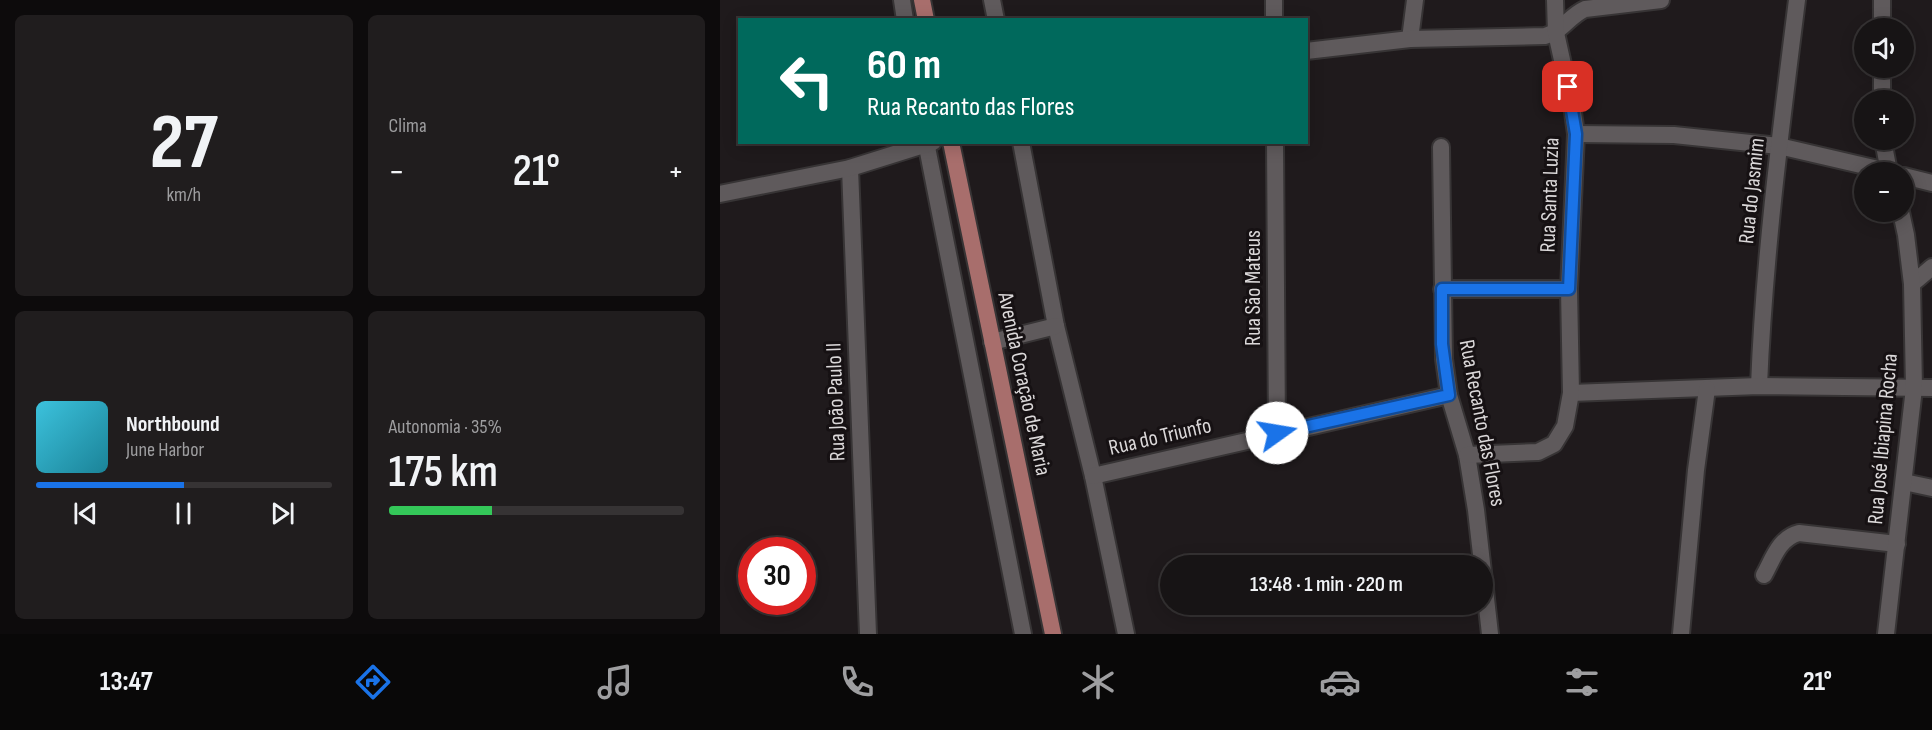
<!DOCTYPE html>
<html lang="pt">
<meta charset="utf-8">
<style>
body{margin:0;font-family:"Sofia Sans Condensed",sans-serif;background:#201d1e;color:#f1f3f6;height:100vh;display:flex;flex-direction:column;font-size:22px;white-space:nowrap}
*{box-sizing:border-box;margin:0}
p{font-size:20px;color:#9e9ea0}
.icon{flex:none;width:33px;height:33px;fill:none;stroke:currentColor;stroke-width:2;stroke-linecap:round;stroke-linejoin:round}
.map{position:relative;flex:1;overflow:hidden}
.panel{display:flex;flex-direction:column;gap:15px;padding:15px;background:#0d0b0c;width:720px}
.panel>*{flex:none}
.top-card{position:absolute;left:18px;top:18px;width:570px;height:126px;border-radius:0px;box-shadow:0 3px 15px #0003,0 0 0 2px #363334;background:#00695c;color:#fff;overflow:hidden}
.tools{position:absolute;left:1134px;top:18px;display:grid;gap:12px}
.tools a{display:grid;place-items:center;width:60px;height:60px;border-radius:50%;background:#171415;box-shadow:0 3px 15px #0003,0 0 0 2px #363334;font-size:30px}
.speed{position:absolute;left:18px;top:537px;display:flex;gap:12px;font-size:30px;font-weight:700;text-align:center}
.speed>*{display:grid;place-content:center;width:78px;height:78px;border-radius:50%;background:#171415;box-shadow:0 3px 15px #0003,0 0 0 2px #363334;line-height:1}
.speed .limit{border:9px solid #d22;background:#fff;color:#111}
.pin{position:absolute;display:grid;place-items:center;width:51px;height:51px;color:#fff;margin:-26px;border-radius:12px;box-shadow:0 3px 9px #0006}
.me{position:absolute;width:66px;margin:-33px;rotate:77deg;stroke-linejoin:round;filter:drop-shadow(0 0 4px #0008)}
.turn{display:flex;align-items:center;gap:21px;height:126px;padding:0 30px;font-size:27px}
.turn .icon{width:78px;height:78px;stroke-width:2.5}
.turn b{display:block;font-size:42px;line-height:51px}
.big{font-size:45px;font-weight:600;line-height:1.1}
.panel .card{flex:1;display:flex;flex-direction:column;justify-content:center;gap:9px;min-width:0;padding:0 21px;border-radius:9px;background:#201d1e}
.panel .dial{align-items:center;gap:0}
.dial b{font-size:78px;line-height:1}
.song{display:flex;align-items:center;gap:18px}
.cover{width:72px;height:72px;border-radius:9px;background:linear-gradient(135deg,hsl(190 70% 55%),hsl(190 70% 35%))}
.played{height:6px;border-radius:3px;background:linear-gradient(90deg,#1a73e8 50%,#363334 50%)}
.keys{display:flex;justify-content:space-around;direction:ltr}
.heat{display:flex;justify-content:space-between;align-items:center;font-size:33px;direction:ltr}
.charge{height:9px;border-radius:4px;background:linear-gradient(90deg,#34c759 35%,#363334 0)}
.panel .tiles{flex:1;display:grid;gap:15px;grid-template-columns:repeat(2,1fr)}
.trip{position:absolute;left:440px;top:555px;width:333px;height:60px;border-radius:30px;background:#171415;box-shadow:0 3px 15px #0003,0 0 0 2px #363334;font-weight:600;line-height:60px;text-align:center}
.tabs{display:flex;height:96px;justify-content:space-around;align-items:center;background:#090808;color:#9e9ea0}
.tabs .icon{width:42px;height:42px}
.tabs .active{color:#1a73e8}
.tabs b{font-size:27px;color:#f1f3f6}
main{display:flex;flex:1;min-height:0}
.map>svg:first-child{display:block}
</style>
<main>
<section class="panel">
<div class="tiles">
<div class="card dial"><b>27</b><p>km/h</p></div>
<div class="card"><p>Clima</p>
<div class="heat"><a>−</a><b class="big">21°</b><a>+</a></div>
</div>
<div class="card">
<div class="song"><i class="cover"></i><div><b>Northbound</b><p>June Harbor</p></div></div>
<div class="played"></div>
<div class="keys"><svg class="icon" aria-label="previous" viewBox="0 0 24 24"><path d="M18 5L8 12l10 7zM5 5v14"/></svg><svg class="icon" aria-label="pause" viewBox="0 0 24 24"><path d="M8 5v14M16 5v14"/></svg><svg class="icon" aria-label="next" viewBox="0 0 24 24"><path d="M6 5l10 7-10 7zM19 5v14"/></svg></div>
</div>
<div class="card"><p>Autonomia · 35%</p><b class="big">175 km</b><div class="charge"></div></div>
</div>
</section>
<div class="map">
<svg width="1212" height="634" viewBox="0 0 1212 634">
<rect width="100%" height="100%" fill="#1f1a1c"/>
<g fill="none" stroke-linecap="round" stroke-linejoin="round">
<g stroke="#373435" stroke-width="20">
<g id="minor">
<path d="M182 0 185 20"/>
<path d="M272 0 276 20"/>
<path d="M554 0V20"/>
<path d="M1162 28V0"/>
<path d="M690 39 695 0"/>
<path d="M586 51 690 39 825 36C842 32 849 16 865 9L941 0"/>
<path d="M1162 100V68"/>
<path d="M856 134 954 135 1059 146 1171 172"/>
<path d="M1163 140 1169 172"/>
<path d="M206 142 303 634"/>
<path d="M301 142 336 326 373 476 406 634"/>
<path d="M555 142 557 433"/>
<path d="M721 147 724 359 729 395 747 455 756 510 770 634"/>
<path d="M130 168 148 634"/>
<path d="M1184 176 1212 183"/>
<path d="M0 194 130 168 213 142"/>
<path d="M1192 284 1212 267"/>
<path d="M722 289H849"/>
<path d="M272 342 336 326"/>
<path d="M1039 386C1044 257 1061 128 1077 0"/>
<path d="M851 393 1039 386 1212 388"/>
<path d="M747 455 818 452 834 444 845 426 851 393 849 289 856 134 852 105 836 33 835 0"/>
<path d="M373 476 729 395"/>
<path d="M1184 482 1212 488"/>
<path d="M1044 575C1053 559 1059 538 1079 533L1177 544"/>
<path d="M961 634 976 470 987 389"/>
<path d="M1166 634 1194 388 1192 284 1186 235 1181 212"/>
</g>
</g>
<g stroke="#373435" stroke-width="20">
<g id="primary">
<path d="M202 0 206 20"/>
<path d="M231 142 333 634"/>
</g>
</g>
<use href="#minor" stroke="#5f5a5c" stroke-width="16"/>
<use href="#primary" stroke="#a86e6c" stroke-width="16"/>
</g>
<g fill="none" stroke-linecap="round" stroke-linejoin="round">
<g stroke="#114b97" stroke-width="15">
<path id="route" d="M557 433 729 395 722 344V289H849L856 134 848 87"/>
</g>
<use href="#route" stroke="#1a73e8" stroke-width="10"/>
</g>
<g text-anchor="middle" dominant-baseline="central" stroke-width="6" stroke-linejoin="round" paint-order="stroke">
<g font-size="22" fill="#dbd8d9" stroke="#161113">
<text transform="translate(1032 191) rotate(-84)">Rua do Jasmim</text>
<text transform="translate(830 195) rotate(-88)">Rua Santa Luzia</text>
<text transform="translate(533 288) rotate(-90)">Rua São Mateus</text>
<text transform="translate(304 384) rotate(78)">Avenida Coração de Maria</text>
<text transform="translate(116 402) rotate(-92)">Rua João Paulo II</text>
<text transform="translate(762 423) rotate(79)">Rua Recanto das Flores</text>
<text transform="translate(440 437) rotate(-13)">Rua do Triunfo</text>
<text transform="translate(1163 439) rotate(-85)">Rua José Ibiapina Rocha</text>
</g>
</g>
</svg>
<div class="tools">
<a><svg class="icon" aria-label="sound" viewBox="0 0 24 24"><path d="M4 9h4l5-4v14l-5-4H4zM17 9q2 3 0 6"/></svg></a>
<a>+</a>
<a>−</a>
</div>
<div class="speed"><div class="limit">30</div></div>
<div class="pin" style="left:848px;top:87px;background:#d93025"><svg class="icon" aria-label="arrive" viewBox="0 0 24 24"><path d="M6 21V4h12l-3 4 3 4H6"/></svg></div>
<svg class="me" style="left:557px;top:433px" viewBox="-20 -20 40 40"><circle r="19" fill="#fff"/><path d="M0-13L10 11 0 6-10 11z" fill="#1a73e8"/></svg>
<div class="trip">13:48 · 1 min · 220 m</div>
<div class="top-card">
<div class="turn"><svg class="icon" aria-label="left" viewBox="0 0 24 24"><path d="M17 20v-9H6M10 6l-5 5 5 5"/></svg><div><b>60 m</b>Rua Recanto das Flores</div></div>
</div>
</div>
</main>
<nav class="tabs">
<b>13:47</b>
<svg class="icon active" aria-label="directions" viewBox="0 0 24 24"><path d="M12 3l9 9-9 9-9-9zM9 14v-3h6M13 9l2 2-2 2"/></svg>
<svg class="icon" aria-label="music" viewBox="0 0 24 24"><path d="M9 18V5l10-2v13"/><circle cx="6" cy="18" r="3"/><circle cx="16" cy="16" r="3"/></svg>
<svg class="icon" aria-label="phone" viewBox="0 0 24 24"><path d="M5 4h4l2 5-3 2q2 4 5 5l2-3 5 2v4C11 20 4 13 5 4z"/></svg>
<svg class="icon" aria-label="climate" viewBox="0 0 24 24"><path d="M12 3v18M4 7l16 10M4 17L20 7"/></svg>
<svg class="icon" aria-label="car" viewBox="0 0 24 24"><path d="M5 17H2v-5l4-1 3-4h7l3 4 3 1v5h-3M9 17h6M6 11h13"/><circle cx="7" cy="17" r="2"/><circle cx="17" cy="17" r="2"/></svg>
<svg class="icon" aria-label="filters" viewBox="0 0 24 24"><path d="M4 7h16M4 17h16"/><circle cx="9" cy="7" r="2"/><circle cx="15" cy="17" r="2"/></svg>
<b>21°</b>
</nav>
